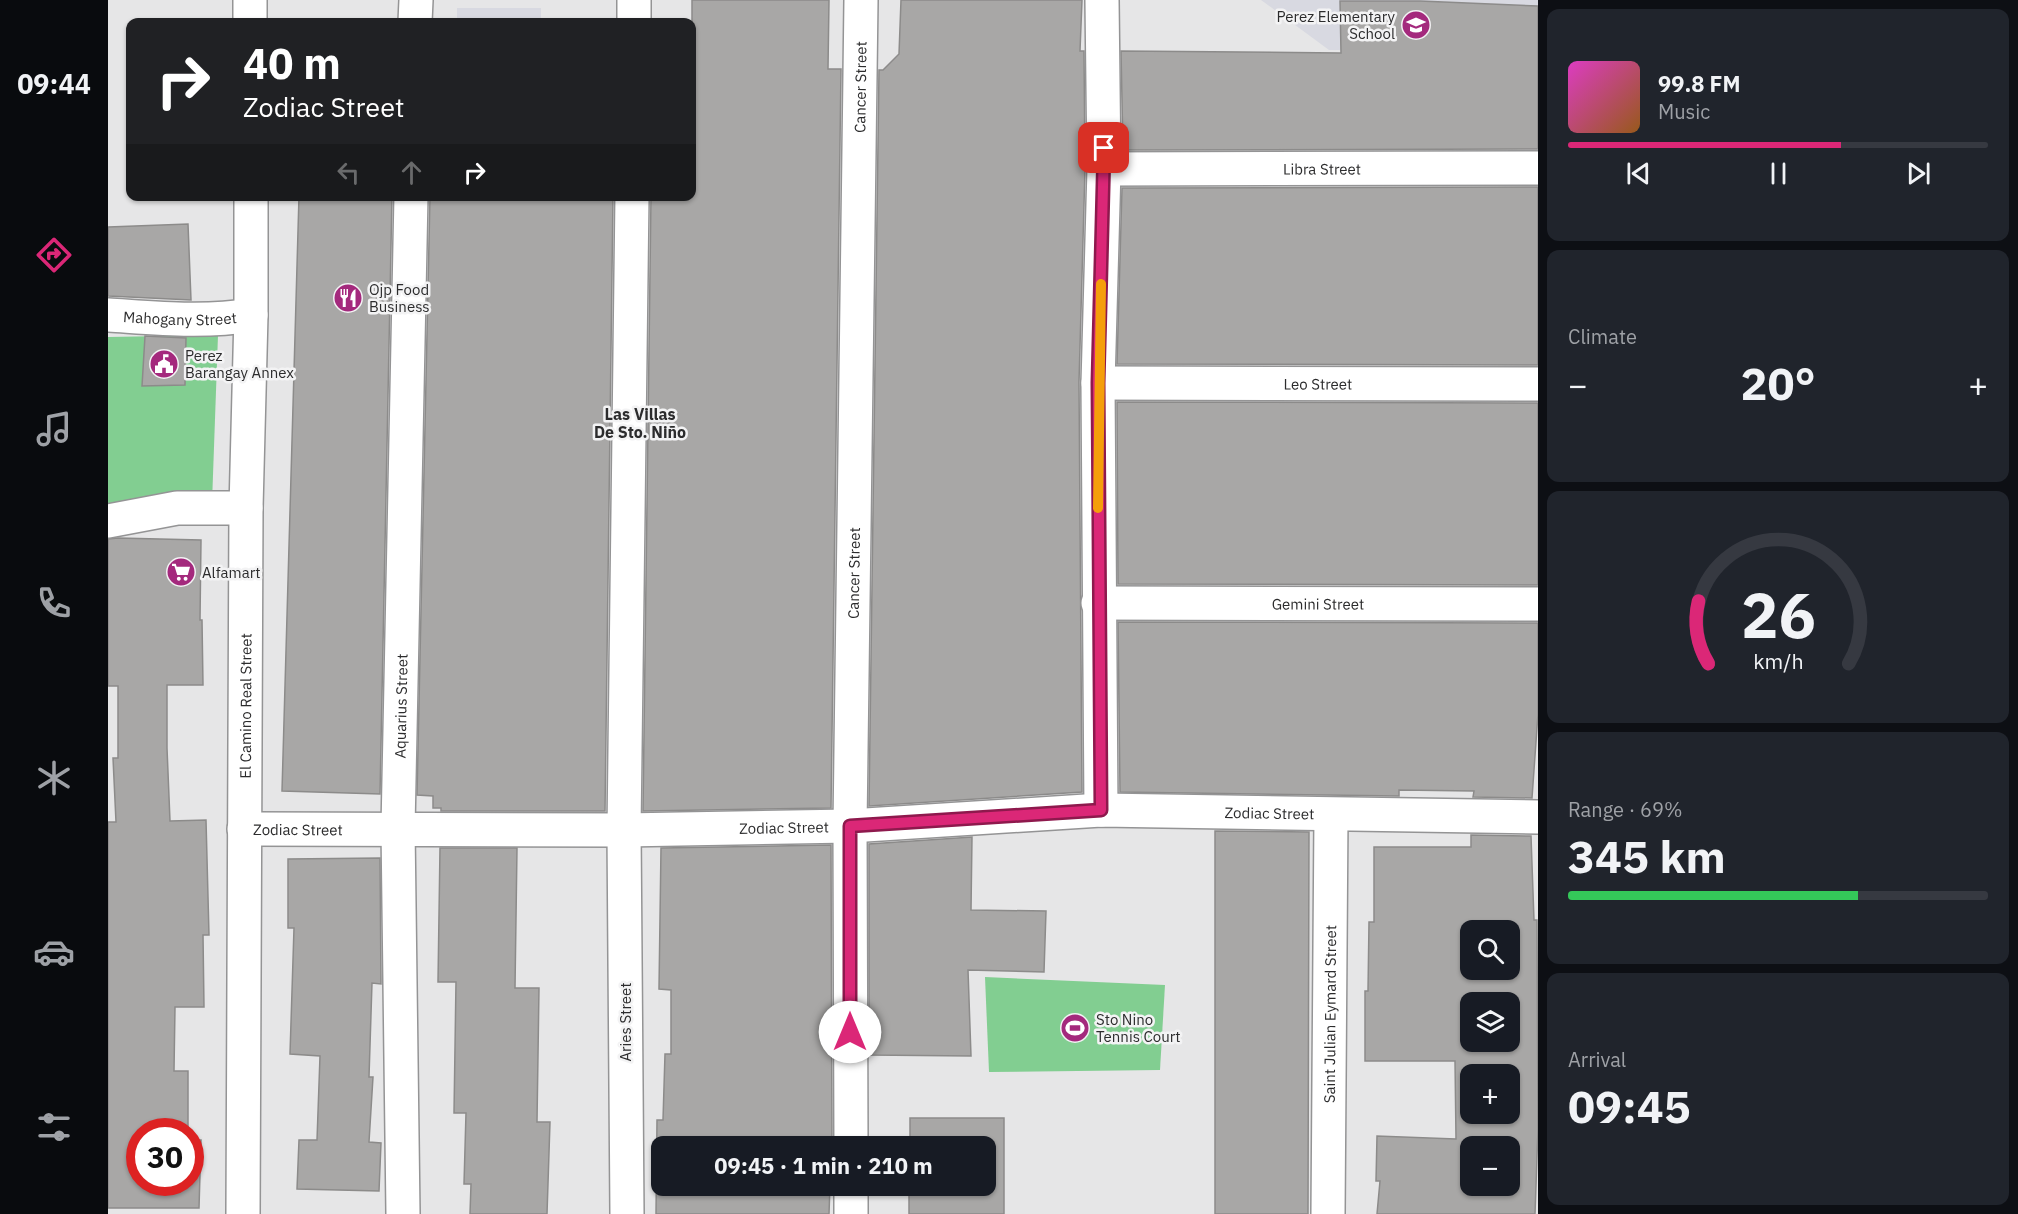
<!DOCTYPE html>
<meta charset="utf-8">
<style>
body{margin:0;font-family:"IBM Plex Sans",sans-serif;background:#20242c;color:#f1f3f6;height:100vh;display:flex;flex-direction:column;font-size:22px;white-space:nowrap}
*{box-sizing:border-box;margin:0}
p{font-size:20px;color:#9ea1a6}
.icon{flex:none;width:33px;height:33px;fill:none;stroke:currentColor;stroke-width:2;stroke-linecap:round;stroke-linejoin:round}
.map{position:relative;flex:1;overflow:hidden}
.panel{display:flex;flex-direction:column;gap:9px;padding:9px;background:#0d0f14;width:480px}
.panel>*{flex:none}
.banner{position:absolute;left:18px;top:18px;width:570px;height:183px;border-radius:12px;box-shadow:0 2px 4px #0004;background:#202124;color:#fff;overflow:hidden}
.fabs{position:absolute;left:1352px;top:920px;display:grid;gap:12px}
.fabs a{display:grid;place-items:center;width:60px;height:60px;border-radius:12px;background:#171b24;box-shadow:0 2px 4px #0004;font-size:30px}
.speed{position:absolute;left:18px;top:1118px;display:flex;gap:12px;font-size:30px;font-weight:700;text-align:center}
.speed>*{display:grid;place-content:center;width:78px;height:78px;border-radius:50%;background:#171b24;box-shadow:0 2px 4px #0004;line-height:1}
.speed .limit{border:9px solid #d22;background:#fff;color:#111}
.pin{position:absolute;display:grid;place-items:center;width:51px;height:51px;color:#fff;margin:-26px;border-radius:12px;box-shadow:0 3px 9px #0006}
.me{position:absolute;width:66px;margin:-33px;rotate:0deg;stroke-linejoin:round;filter:drop-shadow(0 0 4px #0008)}
.turn{display:flex;align-items:center;gap:21px;height:126px;padding:0 18px;font-size:27px}
.turn .icon{width:78px;height:78px;stroke-width:2.5}
.turn b{display:block;font-size:42px;line-height:51px}
.lanes{display:flex;align-items:center;height:57px;padding:0 18px;background:#0003;justify-content:center;gap:30px;direction:ltr}
.lanes .off{opacity:.35}
.big{font-size:45px;font-weight:800;line-height:1.1}
.panel .tile{flex:1;display:flex;flex-direction:column;justify-content:center;gap:9px;min-width:0;padding:0 21px;border-radius:12px;background:#20242c}
.panel .dial{align-items:center;gap:0}
.dial svg{height:156px;overflow:visible;fill:none;stroke:#363941;stroke-width:7;stroke-linecap:round;text-anchor:middle}
.dial text{fill:#f1f3f6;stroke:none}
.song{display:flex;align-items:center;gap:18px}
.cover{width:72px;height:72px;border-radius:9px;background:linear-gradient(135deg,hsl(310 70% 55%),hsl(30 70% 35%))}
.played{height:6px;border-radius:3px;background:linear-gradient(90deg,#db2777 65%,#363941 65%)}
.keys{display:flex;justify-content:space-around;direction:ltr}
.heat{display:flex;justify-content:space-between;align-items:center;font-size:33px;direction:ltr}
.charge{height:9px;border-radius:4px;background:linear-gradient(90deg,#34c759 69%,#363941 0)}
.trip{position:absolute;left:543px;top:1136px;width:345px;height:60px;border-radius:12px;background:#171b24;box-shadow:0 2px 4px #0004;font-weight:800;line-height:60px;text-align:center}
main{display:flex;flex:1;min-height:0}
.dock{display:flex;flex-direction:column;width:108px;justify-content:space-around;align-items:center;background:#090b0e;color:#9ea1a6}
.dock .icon{width:42px;height:42px}
.dock .current{color:#db2777}
.dock b{font-size:27px;color:#f1f3f6}
.map>svg:first-child{display:block}
</style>
<main>
<nav class="dock">
<b>09:44</b>
<svg class="icon current" aria-label="directions" viewBox="0 0 24 24"><path d="M12 3l9 9-9 9-9-9zM9 14v-3h6M13 9l2 2-2 2"/></svg>
<svg class="icon" aria-label="music" viewBox="0 0 24 24"><path d="M9 18V5l10-2v13"/><circle cx="6" cy="18" r="3"/><circle cx="16" cy="16" r="3"/></svg>
<svg class="icon" aria-label="phone" viewBox="0 0 24 24"><path d="M5 4h4l2 5-3 2q2 4 5 5l2-3 5 2v4C11 20 4 13 5 4z"/></svg>
<svg class="icon" aria-label="climate" viewBox="0 0 24 24"><path d="M12 3v18M4 7l16 10M4 17L20 7"/></svg>
<svg class="icon" aria-label="car" viewBox="0 0 24 24"><path d="M5 17H2v-5l4-1 3-4h7l3 4 3 1v5h-3M9 17h6M6 11h13"/><circle cx="7" cy="17" r="2"/><circle cx="17" cy="17" r="2"/></svg>
<svg class="icon" aria-label="filters" viewBox="0 0 24 24"><path d="M4 7h16M4 17h16"/><circle cx="9" cy="7" r="2"/><circle cx="15" cy="17" r="2"/></svg>
</nav>
<div class="map">
<svg width="1430" height="1214" viewBox="0 0 1430 1214">
<rect width="100%" height="100%" fill="#e6e6e7"/>
<g fill="#d8d9e1">
<path d="M1153 0H1430V51L1221 50Z"/>
<rect x="349" y="8" width="84" height="14"/>
</g>
<g fill="#82ce91">
<path d="M110 335 104 503H0V337Z"/>
<path d="M877 977 1057 985 1052 1070 881 1072Z"/>
</g>
<g fill="#a8a7a6" stroke="#8c8b8a" stroke-width="1.5" fill-rule="evenodd">
<path d="M584 0H721L720 69H733L723 808 535 811 543 196H584Z"/>
<path d="M793 0H974L972 51H976L977 169 971 382 974 792 761 806 771 70H775L791 54Z"/>
<path d="M1232 1H1312L1430 6V149L1015 150 1013 51 1233 53Z"/>
<path d="M1430 187V365L1009 364 1014 188Z"/>
<path d="M191 196H284L272 794 174 791Z"/>
<path d="M322 196H505L497 811H333V808H325V796L309 795Z"/>
<path d="M80 224 83 300 0 296V227Z"/>
<path d="M37 336 78 338 77 385 34 386Z"/>
<path d="M1009 402 1430 403V585L1010 584Z"/>
<path d="M10 538 93 540 92 620H94L95 685H59V748L62 821 98 820 101 935H95L96 1007H67L66 1071H80V1131H32V1182H82V1140H93L91 1208H0V822H8L5 758H10V686H0V539Z"/>
<path d="M1010 622 1430 623V714L1424 798 1365 797 1366 791 1291 790V796L1012 792Z"/>
<path d="M1107 831 1201 832 1200 1214H1107Z"/>
<path d="M1363 835 1423 836 1426 920H1429L1430 1129 1427 1214H1269L1272 1181H1268L1269 1136 1348 1139 1347 1061H1257V991H1260L1261 922H1266V847H1363ZM1362 930H1401V969H1362ZM1362 1002H1401V1041H1362ZM1362 1074H1401V1113H1362ZM1362 1146H1401V1185H1362Z"/>
<path d="M864 837 863 910 938 911 936 972 860 970 863 1056 761 1055V844Z"/>
<path d="M723 845 724 1146H554V1185H722L721 1214H548L549 1120H555L557 1054H563V990L551 989 553 848Z"/>
<path d="M332 848H409L407 988H431L429 1122H442L439 1214H362L363 1184H356L358 1113H346L348 982H330Z"/>
<path d="M272 858 273 984 264 983 261 1077H265L261 1142 273 1143 271 1191 189 1189 191 1140H209L212 1056 182 1054 186 928H180V859Z"/>
<path d="M802 1118H896V1214H801V1185H878V1146H802Z"/>
</g>
<g fill="none" stroke-linecap="round" stroke-linejoin="round">
<g stroke="#949495" stroke-width="36">
<g id="street">
<path d="M307 22 308 0"/>
<path d="M526 22V0"/>
<path id="s1" d="M996 169 1430 168"/>
<path id="s2" d="M0 315C48 318 96 323 143 315"/>
<path id="s3" d="M990 383 1430 384"/>
<path d="M0 521 69 508H138"/>
<path id="s4" d="M990 603 1430 604"/>
<path d="M993 810 990 383 996 169 994 0"/>
<path id="s5" d="M136 829 516 830 742 826 993 810 1430 817"/>
<path id="s6" d="M743 1146 742 826 753 0"/>
<path d="M743 1185V1214"/>
<path id="s7" d="M295 1214 290 828 303 196"/>
<path d="M519 1214 516 830 524 196"/>
<path id="s8" d="M1220 1214 1223 815"/>
</g>
</g>
<g stroke="#949495" stroke-width="36">
<g id="secondary">
<path d="M142 0V22"/>
<path id="s9" d="M135 1214 138 508 143 315V196"/>
</g>
</g>
<use href="#street" stroke="#fff" stroke-width="33"/>
<use href="#secondary" stroke="#fff" stroke-width="33"/>
</g>
<g fill="none" stroke-linecap="round" stroke-linejoin="round">
<g stroke="#8e194d" stroke-width="15">
<path id="route" d="M742 1032V826L993 810 990 383 996 148"/>
</g>
<use href="#route" stroke="#db2777" stroke-width="10"/>
<path stroke="#f59e0b" stroke-width="10" d="M990 508 993 284"/>
</g>
<defs>
<g id="school-disc" transform="scale(1.5)"><circle r="9.5" fill="#a4297d" stroke="#f3f3f4"/><path d="M0-5L7-2L0 1L-7-2ZM-4 1L0 2.5L4 1V4Q0 6-4 4Z" fill="#fff"/></g>
<g id="restaurant-disc" transform="scale(1.5)"><circle r="9.5" fill="#a4297d" stroke="#f3f3f4"/><path d="M-5-6h1v4h1v-4h1v4h1v-4h1v5L-1.5 .5V6h-2V.5L-5-1ZM5-6V6H3V1.5H1.5Q1.5-4 5-6Z" fill="#fff"/></g>
<g id="civic-disc" transform="scale(1.5)"><circle r="9.5" fill="#a4297d" stroke="#f3f3f4"/><path d="M-.6-6.5H3V-4.5H.6V-3L4-1V1h2V6H-6V1h2V-1L-.6-3ZM-1.2 2.5V6h2.4V2.5Z" fill="#fff"/></g>
<g id="supermarket-disc" transform="scale(1.5)"><circle r="9.5" fill="#a4297d" stroke="#f3f3f4"/><path d="M-6-5.5h2.5l.6 2H6L4.5 2H-2.5L-4.4-4H-6ZM-1.5 3.2a1.3 1.3 0 1 0 .1 0ZM3 3.2a1.3 1.3 0 1 0 .1 0Z" fill="#fff"/></g>
<g id="stadium-disc" transform="scale(1.5)"><circle r="9.5" fill="#a4297d" stroke="#f3f3f4"/><path d="M0-5a6.5 5 0 1 0 0 10a6.5 5 0 1 0 0-10ZM-3.5-1.8h7v3.6h-7Z" fill="#fff"/></g>
</defs>
<g fill-rule="evenodd">
<use href="#school-disc" x="1308" y="25"/>
<use href="#restaurant-disc" x="240" y="298"/>
<use href="#civic-disc" x="56" y="364"/>
<use href="#supermarket-disc" x="73" y="572"/>
<use href="#stadium-disc" x="967" y="1028"/>
</g>
<g text-anchor="middle" dominant-baseline="central" stroke-width="5" stroke-linejoin="round" paint-order="stroke">
<g font-size="15" fill="#2c2c2d" stroke="#f3f3f4" text-anchor="start">
<text x="1287" y="16" text-anchor="end">Perez Elementary<tspan x="1287" dy="17">School</tspan></text>
<text x="261" y="289">Ojp Food<tspan x="261" dy="17">Business</tspan></text>
<text x="77" y="355">Perez<tspan x="77" dy="17">Barangay Annex</tspan></text>
<text x="94" y="572">Alfamart</text>
<text x="988" y="1019">Sto Nino<tspan x="988" dy="17">Tennis Court</tspan></text>
</g>
<g font-size="15" fill="#2c2c2d" stroke="#f3f3f4">
<text stroke="none"><textPath href="#s6" startOffset="1059">Cancer Street</textPath></text>
<text stroke="none"><textPath href="#s1" startOffset="218">Libra Street</textPath></text>
<text stroke="none"><textPath href="#s2" startOffset="72">Mahogany Street</textPath></text>
<text stroke="none"><textPath href="#s3" startOffset="220">Leo Street</textPath></text>
<text stroke="none"><textPath href="#s6" startOffset="573">Cancer Street</textPath></text>
<text stroke="none"><textPath href="#s4" startOffset="220">Gemini Street</textPath></text>
<text stroke="none"><textPath href="#s9" startOffset="508">El Camino Real Street</textPath></text>
<text stroke="none"><textPath href="#s7" startOffset="508">Aquarius Street</textPath></text>
<text stroke="none"><textPath href="#s5" startOffset="1026">Zodiac Street</textPath></text>
<text stroke="none"><textPath href="#s5" startOffset="540">Zodiac Street</textPath></text>
<text stroke="none"><textPath href="#s5" startOffset="54">Zodiac Street</textPath></text>
<text stroke="none"><textPath href="#s8" startOffset="200">Saint Julian Eymard Street</textPath></text>
<text transform="translate(517 1022) rotate(-90)">Aries Street</text>
</g>
<g font-size="16" font-weight="bold" fill="#2c2c2d" stroke="#f3f3f4">
<text x="532" y="414">Las Villas<tspan x="532" dy="18">De Sto. Niño</tspan></text>
</g>
</g>
</svg>
<div class="fabs">
<a><svg class="icon" aria-label="search" viewBox="0 0 24 24"><circle cx="10" cy="10" r="6"/><path d="M15 15l6 6"/></svg></a>
<a><svg class="icon" aria-label="layers" viewBox="0 0 24 24"><path d="M12 4l9 5-9 5-9-5zM3 14l9 5 9-5"/></svg></a>
<a>+</a>
<a>−</a>
</div>
<div class="speed"><div class="limit">30</div></div>
<div class="pin" style="left:996px;top:148px;background:#d93025"><svg class="icon" aria-label="arrive" viewBox="0 0 24 24"><path d="M6 21V4h12l-3 4 3 4H6"/></svg></div>
<svg class="me" style="left:742px;top:1032px" viewBox="-20 -20 40 40"><circle r="19" fill="#fff"/><path d="M0-13L10 11 0 6-10 11z" fill="#db2777"/></svg>
<div class="trip">09:45 · 1 min · 210 m</div>
<div class="banner">
<div class="turn"><svg class="icon" aria-label="right" viewBox="0 0 24 24"><path d="M7 20v-9h11M14 6l5 5-5 5"/></svg><div><b>40 m</b>Zodiac Street</div></div>
<div class="lanes"><svg class="icon off" aria-label="left" viewBox="0 0 24 24"><path d="M17 20v-9H6M10 6l-5 5 5 5"/></svg><svg class="icon off" aria-label="ahead" viewBox="0 0 24 24"><path d="M12 20V5M6 11l6-6 6 6"/></svg><svg class="icon" aria-label="right" viewBox="0 0 24 24"><path d="M7 20v-9h11M14 6l5 5-5 5"/></svg></div>
</div>
</div>
<section class="panel">
<div class="tile">
<div class="song"><i class="cover"></i><div><b>99.8 FM</b><p>Music</p></div></div>
<div class="played"></div>
<div class="keys"><svg class="icon" aria-label="previous" viewBox="0 0 24 24"><path d="M18 5L8 12l10 7zM5 5v14"/></svg><svg class="icon" aria-label="pause" viewBox="0 0 24 24"><path d="M8 5v14M16 5v14"/></svg><svg class="icon" aria-label="next" viewBox="0 0 24 24"><path d="M6 5l10 7-10 7zM19 5v14"/></svg></div>
</div>
<div class="tile"><p>Climate</p>
<div class="heat"><a>−</a><b class="big">20°</b><a>+</a></div>
</div>
<div class="tile dial"><svg viewBox="0 0 100 80">
<path d="M14 69A42 42 0 1 1 86 69"/>
<path d="M14 69A42 42 0 0 1 9 37" stroke="#db2777"/>
<text x="50" y="56" font-size="32" font-weight="700">26</text>
<text x="50" y="72" font-size="11">km/h</text>
</svg></div>
<div class="tile"><p>Range · 69%</p><b class="big">345 km</b><div class="charge"></div></div>
<div class="tile"><p>Arrival</p><b class="big">09:45</b></div>
</section>
</main>
